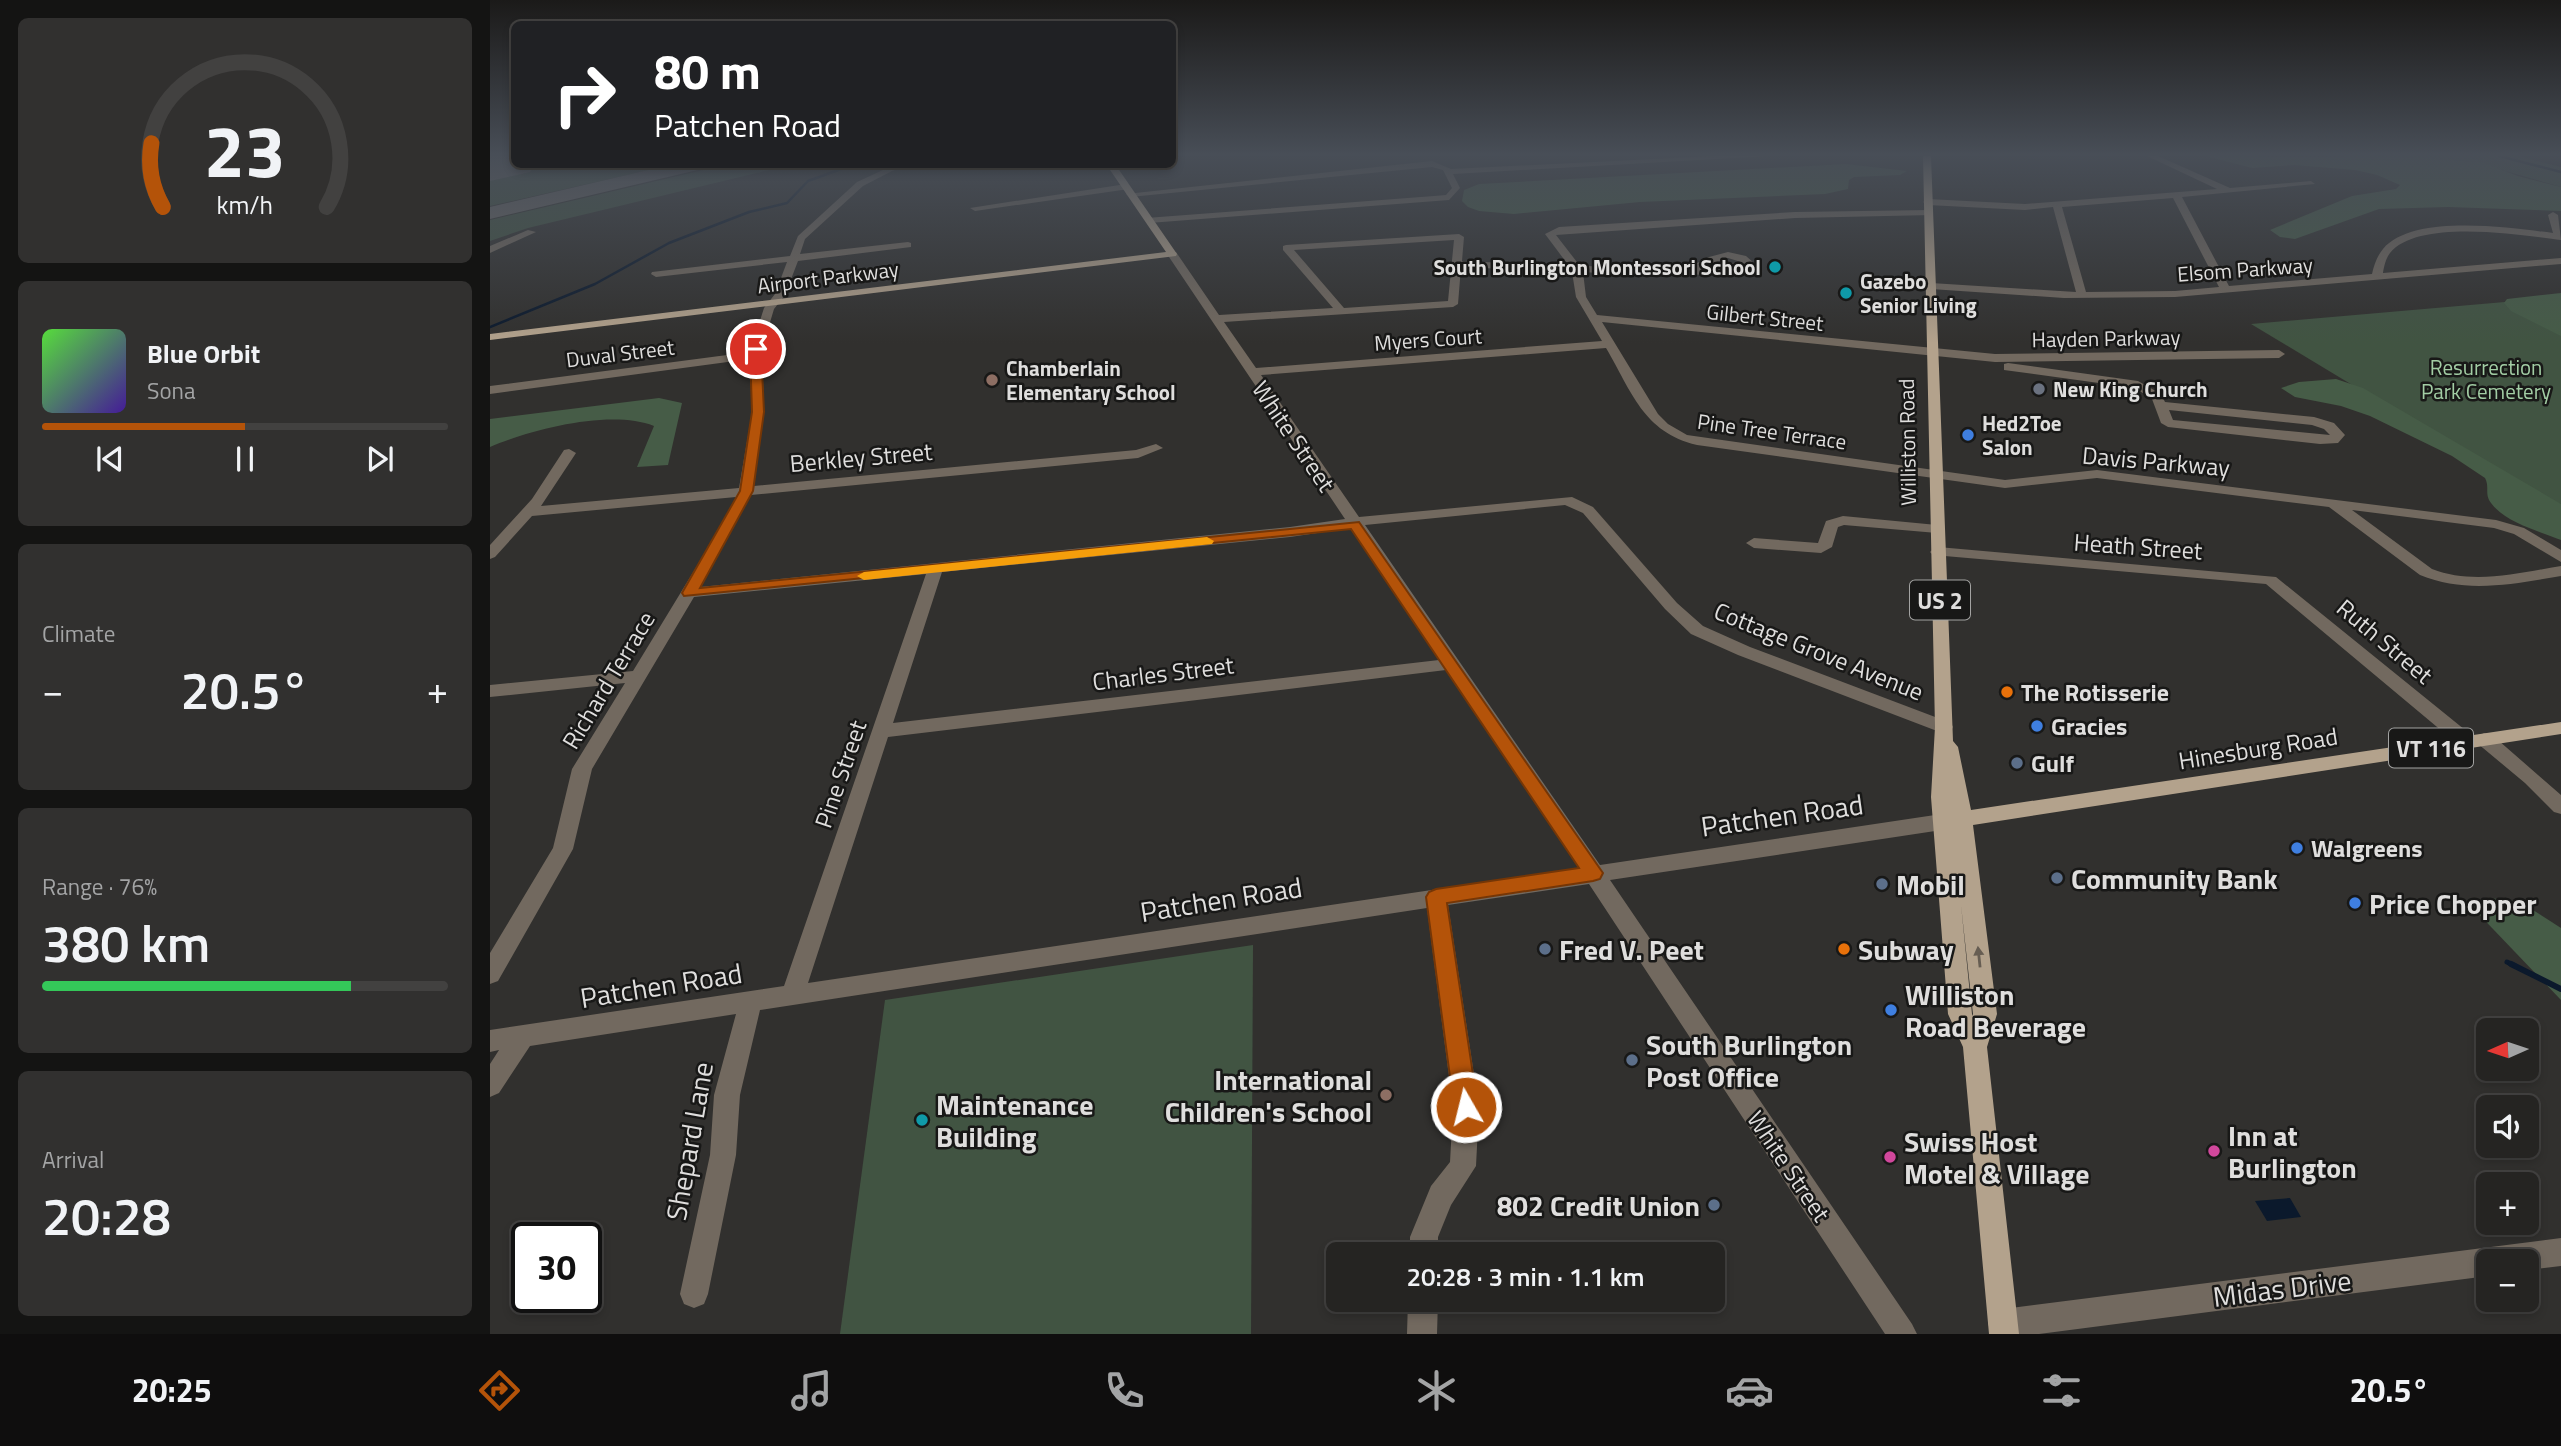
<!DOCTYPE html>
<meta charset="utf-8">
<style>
body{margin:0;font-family:"Titillium Web",sans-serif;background:#31302f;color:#f1f3f6;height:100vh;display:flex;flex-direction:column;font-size:26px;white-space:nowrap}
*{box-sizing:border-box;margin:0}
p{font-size:23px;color:#a3a4a5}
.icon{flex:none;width:38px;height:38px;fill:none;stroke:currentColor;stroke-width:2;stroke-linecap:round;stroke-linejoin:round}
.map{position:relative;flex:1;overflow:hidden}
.drawer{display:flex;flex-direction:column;gap:18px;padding:18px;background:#141413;width:490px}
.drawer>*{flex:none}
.guide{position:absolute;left:21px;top:21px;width:665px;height:147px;border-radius:10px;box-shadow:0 4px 10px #0003,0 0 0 2px #424140;background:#202124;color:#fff;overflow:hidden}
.needle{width:46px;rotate:267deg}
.fabs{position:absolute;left:1986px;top:1018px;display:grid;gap:14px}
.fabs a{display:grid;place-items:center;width:63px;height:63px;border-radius:10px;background:#252422;box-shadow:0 4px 10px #0003,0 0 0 2px #424140;font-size:35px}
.speed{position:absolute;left:21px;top:1222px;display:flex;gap:14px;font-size:35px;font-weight:700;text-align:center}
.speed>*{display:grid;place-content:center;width:91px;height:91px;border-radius:50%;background:#252422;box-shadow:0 4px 10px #0003,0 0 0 2px #424140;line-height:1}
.speed .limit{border:4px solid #111;border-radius:10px;background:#fff;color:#111}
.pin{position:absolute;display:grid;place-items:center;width:60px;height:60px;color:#fff;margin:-30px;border:4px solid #fff;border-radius:50%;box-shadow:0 2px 7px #0007}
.me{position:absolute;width:77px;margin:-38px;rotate:352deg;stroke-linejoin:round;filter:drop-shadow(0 0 5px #0008)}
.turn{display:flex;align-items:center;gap:24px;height:147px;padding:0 28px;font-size:32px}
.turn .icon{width:91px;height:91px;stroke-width:2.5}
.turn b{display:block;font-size:49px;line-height:60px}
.big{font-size:52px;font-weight:600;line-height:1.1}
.drawer .card{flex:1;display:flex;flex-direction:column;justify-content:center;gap:10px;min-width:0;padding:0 24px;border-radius:10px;background:#31302f}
.drawer .dial{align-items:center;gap:0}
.dial svg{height:182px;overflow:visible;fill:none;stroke:#424140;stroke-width:7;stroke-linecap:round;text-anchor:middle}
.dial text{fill:#f1f3f6;stroke:none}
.song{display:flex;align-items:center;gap:21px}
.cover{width:84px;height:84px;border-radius:10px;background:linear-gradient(135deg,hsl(110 70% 55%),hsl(260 70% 35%))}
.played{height:7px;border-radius:4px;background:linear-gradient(90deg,#b45309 50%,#424140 50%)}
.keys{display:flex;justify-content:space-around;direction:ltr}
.heat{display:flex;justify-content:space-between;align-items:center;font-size:38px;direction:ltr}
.charge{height:10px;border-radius:5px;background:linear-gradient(90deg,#34c759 76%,#424140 0)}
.trip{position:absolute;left:836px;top:1242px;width:399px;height:70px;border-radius:10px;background:#252422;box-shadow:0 4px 10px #0003,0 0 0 2px #424140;font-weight:600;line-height:70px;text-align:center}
.tabs{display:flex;height:112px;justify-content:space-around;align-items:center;background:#0f0e0e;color:#a3a4a5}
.tabs .icon{width:49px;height:49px}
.tabs .selected{color:#b45309}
.tabs b{font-size:32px;color:#f1f3f6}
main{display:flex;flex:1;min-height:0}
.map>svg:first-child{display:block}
</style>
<main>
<section class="drawer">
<div class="card dial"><svg viewBox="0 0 100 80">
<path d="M14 69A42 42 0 1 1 86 69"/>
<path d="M14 69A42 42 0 0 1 9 41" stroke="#b45309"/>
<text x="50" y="56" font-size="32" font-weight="700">23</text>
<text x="50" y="72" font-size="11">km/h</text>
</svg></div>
<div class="card">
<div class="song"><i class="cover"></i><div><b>Blue Orbit</b><p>Sona</p></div></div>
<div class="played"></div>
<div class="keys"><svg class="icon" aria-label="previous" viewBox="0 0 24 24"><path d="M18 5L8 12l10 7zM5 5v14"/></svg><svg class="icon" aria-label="pause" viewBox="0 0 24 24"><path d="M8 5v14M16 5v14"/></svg><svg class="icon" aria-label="next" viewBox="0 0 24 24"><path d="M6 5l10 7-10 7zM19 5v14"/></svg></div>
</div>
<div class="card"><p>Climate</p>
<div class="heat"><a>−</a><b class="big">20.5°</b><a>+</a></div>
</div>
<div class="card"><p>Range · 76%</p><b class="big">380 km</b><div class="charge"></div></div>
<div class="card"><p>Arrival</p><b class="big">20:28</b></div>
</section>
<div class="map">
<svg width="2071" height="1334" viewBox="0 0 2071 1334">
<rect width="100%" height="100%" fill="#31302e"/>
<g fill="#415442">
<path d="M1829 156H2028L2071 167V187L1980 161Z"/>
<path d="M239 164 300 165 38 228 0 241V220Z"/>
<path d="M51 165V164L181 165 0 206V175Z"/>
<path d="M2071 297V504L2058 503 1761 324Z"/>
<path d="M763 945 761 1334H350L395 1000Z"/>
</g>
<g fill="#465c47">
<path d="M1716 156 1913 157 1991 162 2028 176 2071 187V211L1958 207 1889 209 1805 239 1790 237 1780 230 1862 196 1906 189 1910 185 1887 175 1865 170 1804 165 1762 168Z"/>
<path d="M1356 164 1417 171 1410 175 1364 177 1359 180 1358 189 1335 194 1150 202 1024 214 989 211 978 207 972 201 974 190 989 184Z"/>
<path d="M2071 293V336L2021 311 2014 303 2017 299Z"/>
<path d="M1846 379 1873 388 2071 504V540C2049 531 2016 523 2001 503 1994 494 2000 487 1995 478L1962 456 1880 416 1851 406 1805 397 1791 388 1809 382Z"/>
<path d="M169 398 192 403 178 465 147 467 164 426C121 409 42 429 0 447V419Z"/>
<path d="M1998 898 2029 901 2071 928V1000L1981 906Z"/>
</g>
<path fill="#0b192c" d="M1800 1198 1811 1217 1777 1221 1765 1201Z"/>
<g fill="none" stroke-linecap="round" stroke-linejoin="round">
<g stroke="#0b192c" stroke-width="2.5">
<path d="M2009 156 2071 172"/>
<path d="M0 327 105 284 179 243 259 212 297 203 318 181 365 164"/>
</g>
<path stroke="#0b192c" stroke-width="5" d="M2017 962 2025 966"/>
<path stroke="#0b192c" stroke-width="6" d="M2021 964 2071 989"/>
<path fill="#6c6a69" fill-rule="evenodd" d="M184 164H219L216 168 0 219V207Z"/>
<path fill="#6c6a69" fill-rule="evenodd" d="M0 156H24V164H46L40 172 0 181Z"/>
<g fill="#72695f" fill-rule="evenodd">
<path d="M1224 156H1279L963 174 970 188 959 200 659 223 656 222V218L944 196 956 195 962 188 953 170 942 167 640 197 636 194 942 161 961 169Z"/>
<path d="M1657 156H1668L1740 188 1821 181 1825 184 1692 197 1739 286 1882 274C1884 265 1887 256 1893 249 1923 213 2022 228 2063 233L2058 215 2063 212 2068 215 2071 240C2032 235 1928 218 1900 253 1896 258 1894 266 1893 273L2071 258V264L1685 297 1574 298 1441 289 1436 286 1441 283 1586 292 1563 207 1535 210 1438 205 1433 202 1438 199 1535 204 1727 189ZM1683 198 1729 287 1685 291 1596 292 1572 207Z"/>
<path d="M406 164H422L402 171 373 186 315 239 310 254 418 242 421 243V247L308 261 295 295 284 309 272 349 274 412 264 486 646 450 666 444 673 448 648 458 261 495 210 587 800 527 855 519 677 254 678 252H686L729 315 843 308 793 250V246L796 245 969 234 974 237 972 261 1079 266 1055 234 1069 227 1305 212 1439 210 1442 211V215L1305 218 1066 235 1090 266 1197 268 1219 257 1238 252 1256 256 1264 263C1238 282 1129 274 1093 272L1096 297 1107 315 1505 354 1789 350 1795 354 1789 358 1505 362 1112 322 1168 414 1178 424 1197 435 1515 480 1607 470 2006 520 2034 528 2071 550V562L2024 534 2004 528 1862 510 1942 569C1983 585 2029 573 2071 566V576C2024 584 1976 594 1930 575L1839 507 1607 478 1515 488 1207 445C1153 432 1142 392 1116 348L771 375 869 517 1082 497 1103 507 1187 603 1213 626 1260 647 1461 723 1463 727 1461 731H1447L1248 655 1201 634 1175 609 1093 513 1075 505 875 525 1110 865 1465 812 1472 815 1475 820 1472 825 1465 828 1120 880 1422 1324 1427 1334H1395L1099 884 958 905 989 1107 986 1166 961 1205 948 1237V1255H920V1237L941 1186 960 1162 963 1107 937 908 270 1010 250 1095 246 1155 218 1294 214 1304 204 1308 194 1304 190 1294 220 1155 224 1095 246 1014 40 1046 9 1093 0 1097V1064L9 1050 0 1052V1030L294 986 436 574 204 597 102 769 83 849 8 981 0 984V953L63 848 82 769 135 683 0 697V685L143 671 227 533 246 497 42 516 5 557 0 559V545L42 499 74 450 79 449 86 453 51 506 249 488 262 412 260 359 0 394V386L260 352 274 308 285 294 297 262 166 277 161 274 162 272 300 256 308 236 367 182ZM964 240 958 301 854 308 804 250ZM1238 258 1251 262 1212 267ZM971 267 1082 272 1086 297 1112 341 766 368 734 322 963 307 968 304ZM861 528 949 660 403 723 452 572 800 537ZM956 670 1089 868 318 983 398 737Z"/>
<path d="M636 184 639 189 485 211 480 208Z"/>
<path d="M38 230 46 232 0 253V246Z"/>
<path d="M1518 363 1648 381 1671 394 1675 402 1824 417 1844 423 1855 435 1848 443 1830 444 1678 427 1671 423 1662 399 1645 388 1514 370V364ZM1679 410 1822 425 1834 429 1840 435 1683 420Z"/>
<path d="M1353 516 1447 525 1454 529 1447 533 1354 525 1348 527 1342 547 1331 553 1264 548 1256 543 1264 538 1328 543 1336 521Z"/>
<path d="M1448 547 1786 577 1985 738 1994 733 2001 734 2071 795V814L2064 812 2035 783 1987 743 1978 749 1971 747 1776 584 1443 555 1440 552 1443 549Z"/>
<path d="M2071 1238V1266L2037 1270V1262H1998V1276L1549 1334H1502L1498 1324 1503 1314 1513 1309Z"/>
<path d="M918 1300H948L947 1334H917Z"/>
</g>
<g fill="#b3a28c" fill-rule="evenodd">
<path d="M1433 156H1441L1463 741 1468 747 1481 810 2071 722V734L1483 825 1507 1014 1497 1047 1529 1334H1499L1473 1047 1458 1014 1441 797 1445 727ZM1471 905 1483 1014V1016L1482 1014Z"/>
<path d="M616 164H625L687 254 686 256 0 340V334L676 252Z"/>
</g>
</g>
<defs><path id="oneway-solid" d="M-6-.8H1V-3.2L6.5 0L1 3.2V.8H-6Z" transform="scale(1.75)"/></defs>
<use fill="#665d52" href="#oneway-solid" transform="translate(1489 957) rotate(-96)"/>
<linearGradient id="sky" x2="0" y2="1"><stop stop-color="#1b1a19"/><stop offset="0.45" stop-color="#484e57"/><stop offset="1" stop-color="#484e57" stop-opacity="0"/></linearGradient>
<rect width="2071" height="343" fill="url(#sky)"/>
<path fill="#b45309" stroke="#753606" stroke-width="2" d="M266 346 271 349 274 412 263 491 210 588 869 522 1113 873 1110 879 1103 881 957 903 988 1107 984 1115 976 1118 968 1115 964 1107 936 897 939 892 946 889 1089 868 861 529 194 596 192 593 250 491 262 412 260 349Z"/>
<path fill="#f59e0b" d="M717 537 724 541 722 544 374 580 367 576 374 572Z"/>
<g fill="#0f9aa8" stroke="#181817" stroke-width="2.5">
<circle cx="1285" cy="267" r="7"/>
<circle cx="1356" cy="293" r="7"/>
<circle cx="432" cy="1120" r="7"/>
</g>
<g fill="#8d6e63" stroke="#181817" stroke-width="2.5">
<circle cx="502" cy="380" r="7"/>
<circle cx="896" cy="1095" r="7"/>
</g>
<circle fill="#6b7280" stroke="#181817" stroke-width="2.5" cx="1549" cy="389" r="7"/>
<g fill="#3f7fe0" stroke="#181817" stroke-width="2.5">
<circle cx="1478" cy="435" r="7"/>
<circle cx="1547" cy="726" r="7"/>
<circle cx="1807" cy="848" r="7"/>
<circle cx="1865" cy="903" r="7"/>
<circle cx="1401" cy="1010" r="7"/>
</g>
<g fill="#e8710a" stroke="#181817" stroke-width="2.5">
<circle cx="1517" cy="692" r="7"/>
<circle cx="1354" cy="949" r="7"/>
</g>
<g fill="#5c6f8a" stroke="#181817" stroke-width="2.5">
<circle cx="1527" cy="763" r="7"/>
<circle cx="1567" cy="878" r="7"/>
<circle cx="1392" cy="884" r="7"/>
<circle cx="1055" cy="949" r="7"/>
<circle cx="1142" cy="1060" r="7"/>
<circle cx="1224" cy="1205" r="7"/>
</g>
<g fill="#d1479c" stroke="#181817" stroke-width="2.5">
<circle cx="1724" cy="1151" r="7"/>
<circle cx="1400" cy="1157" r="7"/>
</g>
<g text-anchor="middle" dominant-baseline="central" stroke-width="5" stroke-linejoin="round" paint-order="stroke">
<g font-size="21" font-weight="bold" fill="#dfdedd" stroke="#181817" text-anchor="start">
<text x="1271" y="267" text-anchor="end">South Burlington Montessori School</text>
<text x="1370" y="281">Gazebo<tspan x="1370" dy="24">Senior Living</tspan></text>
<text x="516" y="368">Chamberlain<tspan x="516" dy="24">Elementary School</tspan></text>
<text x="1563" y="389">New King Church</text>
<text x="1492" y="423">Hed2Toe<tspan x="1492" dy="24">Salon</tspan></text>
</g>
<g font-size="21" fill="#dfdedd" stroke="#181817">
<text transform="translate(1755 269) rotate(-4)">Elsom Parkway</text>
<text transform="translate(338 277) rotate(-7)">Airport Parkway</text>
<text transform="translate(1275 317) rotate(6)">Gilbert Street</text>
<text transform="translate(1616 338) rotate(-1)">Hayden Parkway</text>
<text transform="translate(938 339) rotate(-4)">Myers Court</text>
<text transform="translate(130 353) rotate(-7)">Duval Street</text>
<text transform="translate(1282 431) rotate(8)">Pine Tree Terrace</text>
<text transform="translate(1417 442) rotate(-91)">Williston Road</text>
</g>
<g font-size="21" fill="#a2cda4" stroke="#181817">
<text x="1996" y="367">Resurrection<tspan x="1996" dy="24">Park Cemetery</tspan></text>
</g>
<g fill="#181817" stroke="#a3a3a2" stroke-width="2">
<rect x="1420" y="580.5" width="60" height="39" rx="5"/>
<rect x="1899" y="728.5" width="84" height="39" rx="5"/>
</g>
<g font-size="23" font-weight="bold" fill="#dfdedd">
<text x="1450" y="600">US 2</text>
<text x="1941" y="748">VT 116</text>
</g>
<g font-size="24" fill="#dfdedd" stroke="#181817">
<text transform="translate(804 436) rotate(56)">White Street</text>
<text transform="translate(371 457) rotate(-5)">Berkley Street</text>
<text transform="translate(1666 461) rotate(5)">Davis Parkway</text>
<text transform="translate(1648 546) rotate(4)">Heath Street</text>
<text transform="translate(1895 641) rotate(40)">Ruth Street</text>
<text transform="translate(1329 651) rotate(22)">Cottage Grove Avenue</text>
<text transform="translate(673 673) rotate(-7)">Charles Street</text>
<text transform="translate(118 680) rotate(-59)">Richard Terrace</text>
<text transform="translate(1768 748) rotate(-9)">Hinesburg Road</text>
<text transform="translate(350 774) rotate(-71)">Pine Street</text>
<text transform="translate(1299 1166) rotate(56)">White Street</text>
</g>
<g font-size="24" font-weight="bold" fill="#dfdedd" stroke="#181817" text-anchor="start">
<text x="1531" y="692">The Rotisserie</text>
<text x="1561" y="726">Gracies</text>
<text x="1541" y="763">Gulf</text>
<text x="1821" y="848">Walgreens</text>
</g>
<g font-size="28" fill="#dfdedd" stroke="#181817">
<text transform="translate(1292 815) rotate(-8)">Patchen Road</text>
<text transform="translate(731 899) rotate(-9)">Patchen Road</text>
<text transform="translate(171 985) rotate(-9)">Patchen Road</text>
<text transform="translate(199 1141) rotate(-80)">Shepard Lane</text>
<text transform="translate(1792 1288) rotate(-7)">Midas Drive</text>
</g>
<g font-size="28" font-weight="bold" fill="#dfdedd" stroke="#181817" text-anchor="start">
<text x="1581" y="878">Community Bank</text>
<text x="1406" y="884">Mobil</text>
<text x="1879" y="903">Price Chopper</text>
<text x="1069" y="949">Fred V. Peet</text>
<text x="1368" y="949">Subway</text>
<text x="1415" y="994">Williston<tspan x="1415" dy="32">Road Beverage</tspan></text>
<text x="1156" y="1044">South Burlington<tspan x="1156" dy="32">Post Office</tspan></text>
<text x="882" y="1079" text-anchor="end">International<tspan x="882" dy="32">Children's School</tspan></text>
<text x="446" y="1104">Maintenance<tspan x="446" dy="32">Building</tspan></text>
<text x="1738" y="1135">Inn at<tspan x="1738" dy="32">Burlington</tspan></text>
<text x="1414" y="1141">Swiss Host<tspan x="1414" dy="32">Motel &amp; Village</tspan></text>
<text x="1210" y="1205" text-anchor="end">802 Credit Union</text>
</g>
</g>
</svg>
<div class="fabs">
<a><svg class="needle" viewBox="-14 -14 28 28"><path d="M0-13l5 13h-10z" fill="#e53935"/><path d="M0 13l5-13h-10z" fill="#a3a4a5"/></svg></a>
<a><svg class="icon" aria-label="sound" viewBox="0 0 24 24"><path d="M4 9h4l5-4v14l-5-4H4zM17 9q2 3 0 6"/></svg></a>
<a>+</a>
<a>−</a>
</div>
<div class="speed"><div class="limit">30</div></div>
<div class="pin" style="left:266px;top:349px;background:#d93025"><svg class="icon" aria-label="arrive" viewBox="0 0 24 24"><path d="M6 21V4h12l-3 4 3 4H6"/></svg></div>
<svg class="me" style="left:976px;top:1107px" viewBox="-20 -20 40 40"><circle r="17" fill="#b45309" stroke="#fff" stroke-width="3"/><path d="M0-11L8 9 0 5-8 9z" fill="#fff"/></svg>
<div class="trip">20:28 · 3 min · 1.1 km</div>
<div class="guide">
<div class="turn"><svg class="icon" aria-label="right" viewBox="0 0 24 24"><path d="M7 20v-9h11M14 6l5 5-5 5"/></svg><div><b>80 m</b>Patchen Road</div></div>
</div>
</div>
</main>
<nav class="tabs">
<b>20:25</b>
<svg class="icon selected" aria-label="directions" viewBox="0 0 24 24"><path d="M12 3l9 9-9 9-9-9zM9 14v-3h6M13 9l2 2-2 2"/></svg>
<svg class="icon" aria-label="music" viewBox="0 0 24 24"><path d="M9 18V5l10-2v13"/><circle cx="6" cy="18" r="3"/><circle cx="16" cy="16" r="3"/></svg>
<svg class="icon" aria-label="phone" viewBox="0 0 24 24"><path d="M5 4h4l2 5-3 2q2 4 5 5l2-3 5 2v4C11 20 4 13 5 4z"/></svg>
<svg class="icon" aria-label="climate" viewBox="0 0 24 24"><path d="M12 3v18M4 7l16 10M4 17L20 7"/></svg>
<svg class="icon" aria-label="car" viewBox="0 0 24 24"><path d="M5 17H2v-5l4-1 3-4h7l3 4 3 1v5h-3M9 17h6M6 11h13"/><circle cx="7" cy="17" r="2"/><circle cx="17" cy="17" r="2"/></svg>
<svg class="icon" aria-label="filters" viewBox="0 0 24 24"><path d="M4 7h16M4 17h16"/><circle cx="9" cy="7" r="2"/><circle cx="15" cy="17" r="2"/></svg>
<b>20.5°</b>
</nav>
